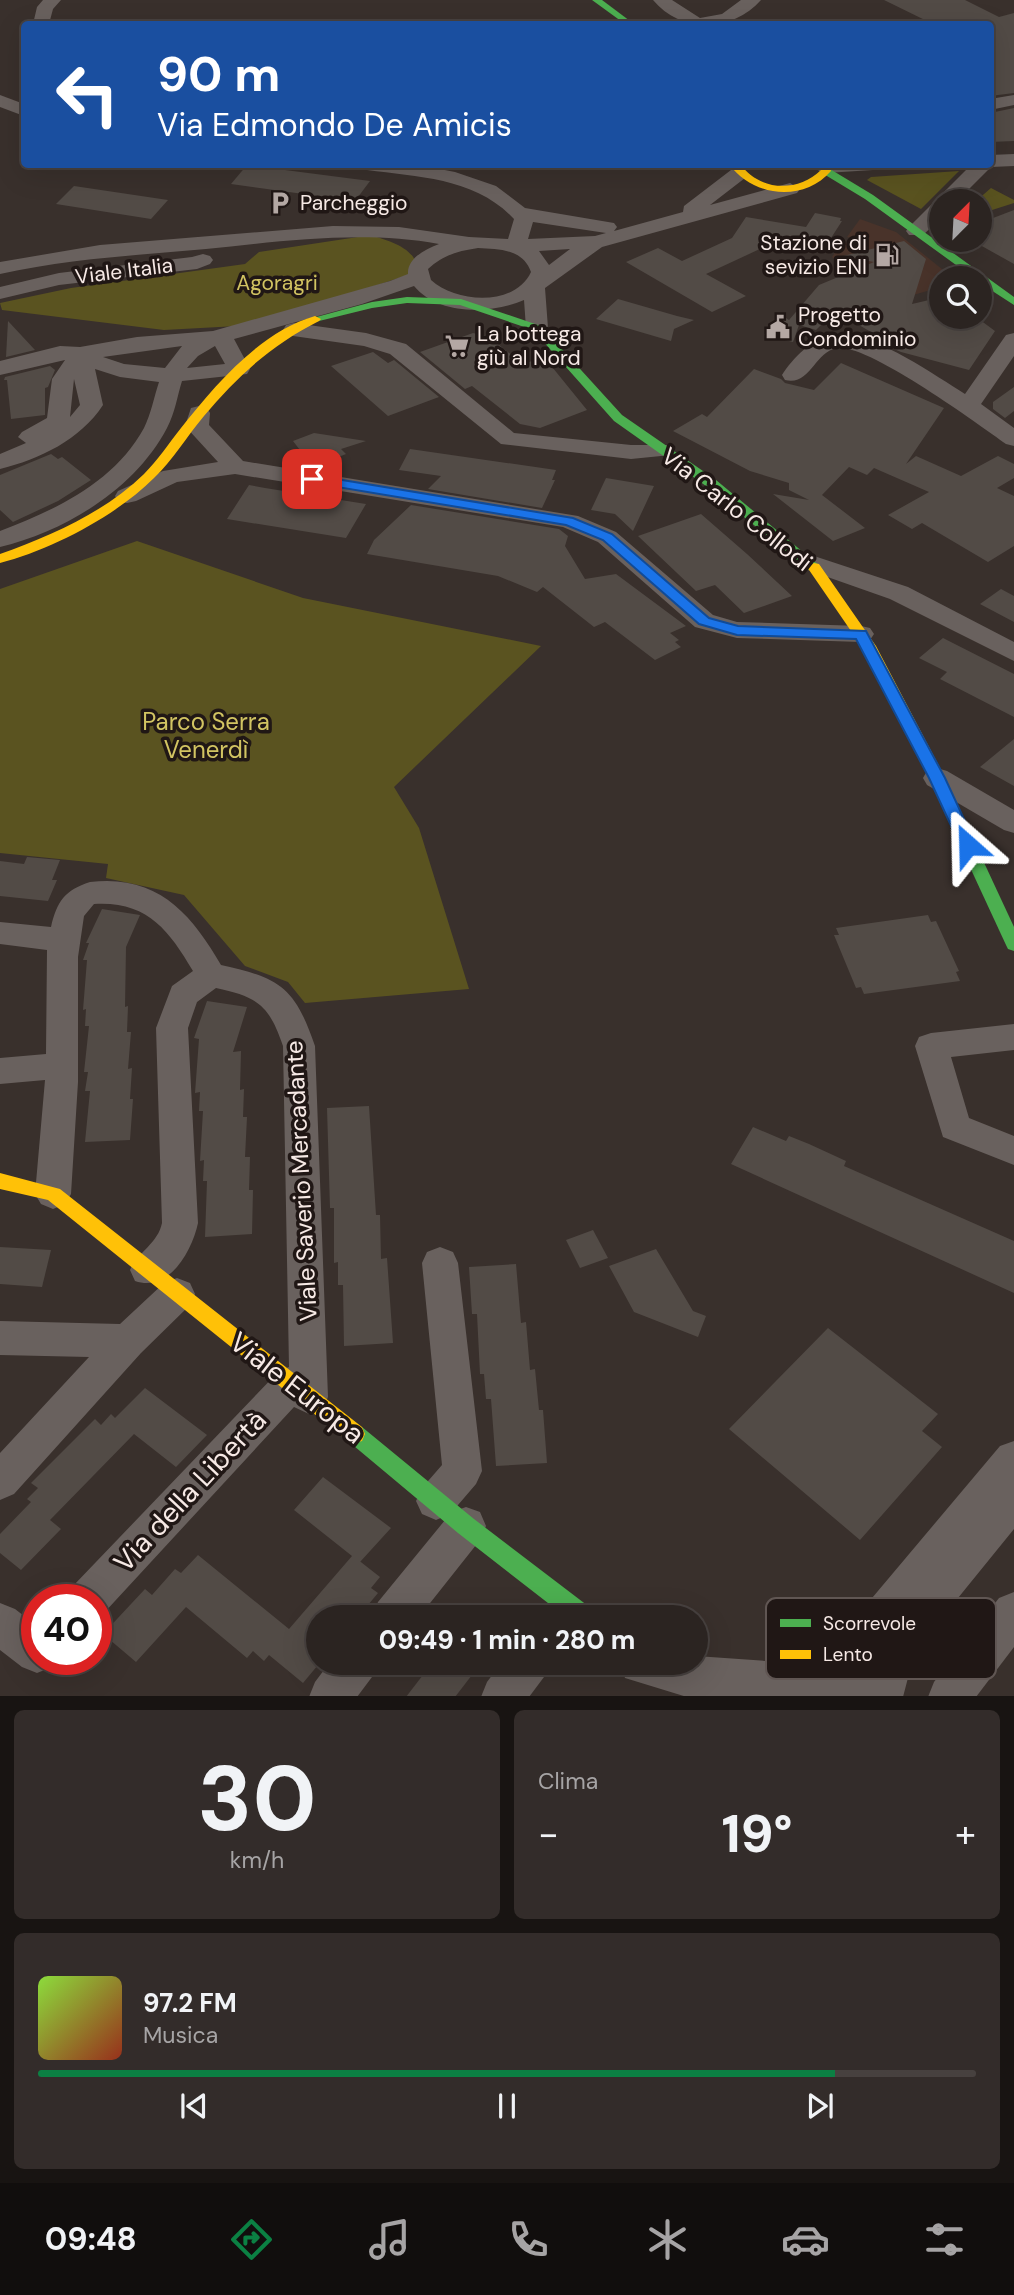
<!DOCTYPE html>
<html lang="it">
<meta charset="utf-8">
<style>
body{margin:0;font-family:"DM Sans",sans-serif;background:#332c2a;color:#f1f3f6;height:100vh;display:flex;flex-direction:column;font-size:26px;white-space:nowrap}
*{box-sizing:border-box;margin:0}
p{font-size:23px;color:#a6a4a5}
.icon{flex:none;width:38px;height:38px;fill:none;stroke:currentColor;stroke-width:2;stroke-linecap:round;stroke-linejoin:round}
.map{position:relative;height:1696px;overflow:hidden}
.drawer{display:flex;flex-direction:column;gap:14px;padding:14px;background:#181412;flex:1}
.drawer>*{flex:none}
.guide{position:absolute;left:21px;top:21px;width:973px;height:147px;border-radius:7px;box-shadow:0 7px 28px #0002,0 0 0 2px #47413f;background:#1a4fa0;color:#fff;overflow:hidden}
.needle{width:46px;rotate:24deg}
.tools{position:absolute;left:929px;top:189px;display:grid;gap:14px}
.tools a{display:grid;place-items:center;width:63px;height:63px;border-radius:50%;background:#2b2421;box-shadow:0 7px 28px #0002,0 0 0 2px #47413f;font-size:35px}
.speed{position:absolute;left:21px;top:1584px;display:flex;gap:14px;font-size:35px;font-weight:700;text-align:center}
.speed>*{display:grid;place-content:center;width:91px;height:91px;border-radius:50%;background:#2b2421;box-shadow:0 7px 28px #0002,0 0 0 2px #47413f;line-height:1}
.speed .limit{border:10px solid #d22;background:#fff;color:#111}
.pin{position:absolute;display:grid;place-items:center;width:60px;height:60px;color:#fff;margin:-30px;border-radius:14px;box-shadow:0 4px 10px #0006}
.me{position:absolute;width:77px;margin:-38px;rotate:335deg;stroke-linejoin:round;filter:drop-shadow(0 0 5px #0008)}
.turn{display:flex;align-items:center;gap:24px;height:147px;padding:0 21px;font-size:32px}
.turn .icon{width:91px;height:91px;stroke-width:2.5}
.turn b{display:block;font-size:49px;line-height:60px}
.big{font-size:52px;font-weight:800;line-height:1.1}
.drawer .tile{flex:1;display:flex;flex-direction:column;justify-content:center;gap:10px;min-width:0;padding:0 24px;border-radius:10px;background:#332c2a}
.drawer .dial{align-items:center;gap:0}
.dial b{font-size:91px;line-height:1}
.song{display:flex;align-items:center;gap:21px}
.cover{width:84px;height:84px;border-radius:10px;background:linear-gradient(135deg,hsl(90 70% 55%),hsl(10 70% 35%))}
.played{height:7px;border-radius:4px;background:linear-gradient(90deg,#0b8043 85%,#47413f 85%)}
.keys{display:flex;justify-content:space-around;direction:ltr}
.heat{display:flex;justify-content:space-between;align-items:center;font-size:38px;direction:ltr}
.drawer .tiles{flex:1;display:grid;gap:14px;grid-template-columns:1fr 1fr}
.tile:last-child{grid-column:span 2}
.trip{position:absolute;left:306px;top:1605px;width:402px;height:70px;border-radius:35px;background:#2b2421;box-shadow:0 7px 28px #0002,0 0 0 2px #47413f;font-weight:800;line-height:70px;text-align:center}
.tabs{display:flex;height:112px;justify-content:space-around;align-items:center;background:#110e0d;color:#a6a4a5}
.tabs .icon{width:49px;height:49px}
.tabs .on{color:#0b8043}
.tabs b{font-size:32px;color:#f1f3f6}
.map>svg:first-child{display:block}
</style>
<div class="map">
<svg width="1014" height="1697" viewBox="0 0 1014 1697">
<rect width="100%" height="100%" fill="#39302c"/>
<path fill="#49332a" d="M860 219 896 232 953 278H942L941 287 896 300 866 284 832 257 842 242 848 243 851 238 847 237Z"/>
<g fill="#5a5320">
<path d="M959 171 921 209 867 180 871 177Z"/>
<path d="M991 188 1014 200V203L989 211 980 206V201H976Z"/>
<path d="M371 235C388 241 419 248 417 272L256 325 164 330 2 310 0 303 71 288 245 264 259 252Z"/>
<path d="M137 541 303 598 541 646 394 787 419 828 469 989 305 1003 288 982 245 966 184 895 106 878 108 864 0 853V589Z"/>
</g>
<g fill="#524b46">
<path d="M884 0H965L999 17 1014 13V93L990 96V24H933Z"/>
<path d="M1014 108V141L990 142V113Z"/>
<path d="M247 165 370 181 355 201 231 184Z"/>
<path d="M74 186 168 200 151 219 56 204Z"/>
<path d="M1014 210V264L980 245V223Z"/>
<path d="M815 213 841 218 840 221H842L822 252 775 242 706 274 746 296 712 312 626 262 658 248 682 261 732 238 746 217 806 227Z"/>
<path d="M904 241 926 259 912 304 942 297V317H976L995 331 969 370 901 352 866 337 871 332 835 311 816 330 799 325 793 342 764 335 783 316 789 320 819 285 874 262 843 256Z"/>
<path d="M618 299 677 316 694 320 674 329 671 341 596 319Z"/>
<path d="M8 321 35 350 6 357Z"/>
<path d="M473 333 489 337 523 364 544 357 587 410 540 428 520 424 472 386 465 389 420 352Z"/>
<path d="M373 352 388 363 394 360 439 397 388 416 331 366Z"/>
<path d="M841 363 944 408 906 464 916 456 961 476 998 456 1014 464V478L997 488 1014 496V546L988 562 922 523 912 529 888 515 929 492 874 468 867 475 849 467 822 495 865 528 833 541 773 494 809 500 789 490V483L750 471 673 431 702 414 707 417 754 369 781 379 785 383 814 390Z"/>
<path d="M50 366 55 370 48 387 45 388V415L11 419 7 380H4L5 377Z"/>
<path d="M1014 387V411L1005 418 993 409V402Z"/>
<path d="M314 433 366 441 341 449 346 454 313 467 293 441Z"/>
<path d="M410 449 556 470 552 480H555L542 508 428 489 441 476 399 470Z"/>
<path d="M51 454 58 459 62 457 91 480 58 501 13 522 0 510V475Z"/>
<path d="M606 478 654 486 633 531 615 514 591 510Z"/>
<path d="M249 485 265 488 366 504 346 538 227 519Z"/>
<path d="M411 505 559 529 568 536 565 546 585 579 616 574 686 626 670 633 679 640 675 642 681 647 655 660 605 622 594 627 543 587 537 592 498 576 367 554 374 540Z"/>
<path d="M701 514 747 554 792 596 744 613 715 585 696 591 638 536Z"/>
<path d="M1001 589 1014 596V622L980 604Z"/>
<path d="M943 638 1014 674V717L940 679 947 672 919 658Z"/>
<path d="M1014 739V786L980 767Z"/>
<path d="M27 857 60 860 52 880H57L48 901 0 896V861L24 864Z"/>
<path d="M102 909 140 915 126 947 125 1007 128 1006 127 1032H131L128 1069 132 1068 130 1099H133L130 1140 85 1142 90 1091H85L88 1072H84L89 1026H85L86 1009 83 1010 87 960H83L89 943H86Z"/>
<path d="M928 915 931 922 936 921 959 971 956 972 960 981 864 994 861 987 856 988 834 935H839L836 928Z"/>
<path d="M207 1001 247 1007 233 1052 241 1051 240 1090 244 1089 243 1117H247L245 1157H250L249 1190H253L252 1234 205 1237 207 1181H203L204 1160 200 1161 203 1111H199L200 1092 195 1093 199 1039 194 1038Z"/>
<path d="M369 1106 376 1215H380L381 1259 387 1258 393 1343 344 1346 343 1285H338V1262L334 1263V1208H330L327 1108Z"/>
<path d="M753 1127 786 1141 789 1136 809 1144 846 1161 844 1166 1014 1241V1293L731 1164Z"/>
<path d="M593 1230 608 1258 580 1268 566 1240Z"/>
<path d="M0 1247 51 1250 42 1287 0 1284Z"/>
<path d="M656 1249 693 1311 706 1316 698 1337 634 1312 609 1266Z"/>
<path d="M516 1264 521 1323 526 1322 530 1370 535 1369 539 1410H543L547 1463 496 1466 491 1399H486L484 1374H480L477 1314H472L469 1267Z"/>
<path d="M828 1328 938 1414 922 1431 942 1447 860 1540 729 1429Z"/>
<path d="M145 1388 207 1435 176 1467 134 1434 50 1520 61 1529 21 1570 0 1553V1534L31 1502 27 1499 38 1488 31 1483 95 1419 101 1425 111 1414 115 1418Z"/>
<path d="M323 1477 391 1528 360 1562 357 1559 380 1577 371 1588 378 1593 358 1617H318V1665L303 1683 269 1655 264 1661 253 1651 247 1658 186 1607 136 1662 103 1634 145 1589 152 1595 175 1569 181 1573 198 1555 289 1629 352 1556 294 1510Z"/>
<path d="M433 1662H482L455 1697H406Z"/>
</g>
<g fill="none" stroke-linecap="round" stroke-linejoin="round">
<g fill="#69615e" fill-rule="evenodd">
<path d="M43 0H61L53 9 49 24H33L37 7Z"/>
<path d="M653 0H672L700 18 722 14 741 0H761C733 32 681 34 653 0Z"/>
<path d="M0 95 24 104V116L0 107Z"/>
<path d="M1014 95V105L990 110V99Z"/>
<path d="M1014 154V166L991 167 957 201H942V217L923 235H909L906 231 909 227 972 164H990V155Z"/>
<path d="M358 164H414L455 172 496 186 525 208 614 223 617 227 614 231 683 212 684 206 731 170 738 168 748 174 745 178 710 205 790 183 800 189 797 193 602 247 545 288 548 328 545 333H529L526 328 524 300C492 314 439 316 414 286L362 304 234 339 250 369 247 374 182 381C177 397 175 413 167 428 135 489 66 531 0 547V531C55 510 114 483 144 428 151 414 154 397 159 382L120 377 95 369 103 405C80 440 40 459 0 469V454L26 443 18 437 22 432 47 418 52 379 65 360 0 375V361L60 346 80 347 137 337 213 331 390 281 408 274C407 258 426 249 439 244 363 230 283 241 206 249 137 255 68 259 0 274V262L100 245 333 226 399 227 469 237 508 239 514 219C476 178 419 177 367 170ZM533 222 606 233 595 236 528 239ZM478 248C499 249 523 249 531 272 515 307 456 303 431 280L428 269C443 255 458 251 478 248ZM570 249 549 265 539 251ZM182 346 165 368 124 364 103 357ZM215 346 225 364 187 368 198 356ZM74 379 80 405 70 417Z"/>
<path d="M818 164H882L873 170 826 173 819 171 816 167Z"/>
<path d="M203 254 210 256 213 260 210 264 197 269 59 285 0 299V287L59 273 192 257Z"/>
<path d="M294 323 366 333 406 344 514 433 631 445H671L675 450 671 455 631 459 501 444 390 354 364 346 286 335 283 330 286 325Z"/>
<path d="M1014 333V356L981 404 1014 428V446L1006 444C978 424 867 343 837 348 814 352 811 386 785 380L782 375C793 358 811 339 832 335 869 328 934 375 965 394L1006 335Z"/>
<path d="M199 406 207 408 210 413 209 425 243 461 578 516 616 532 713 615 737 622 861 626 870 628 874 634 870 640 861 642 737 638 695 627 598 542 563 527 235 474 177 482 136 501 127 503 118 501 115 496 118 491 163 471 218 462 185 426 191 408Z"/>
<path d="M811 555 908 587 1014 642V661L890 599 802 568 798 563 802 558Z"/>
<path d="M937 768 947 771 1014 810V833L1004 830 927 785 923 778 927 771Z"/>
<path d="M90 882C157 874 191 913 221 965 281 978 295 988 315 1046L328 1397 323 1409 309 1414 294 1407 103 1614 96 1617V1600H67L73 1586 279 1371 289 1367 283 1046C269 1005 258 997 216 988L197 1002 188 1028 198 1223C192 1251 169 1293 135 1281L130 1270C139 1251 158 1243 162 1223L156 1028 172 986 193 971C168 929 147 901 94 904L84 916 78 957V1082L71 1194 65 1204 53 1209 41 1204 35 1194 45 1080 0 1084V1058L46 1054 47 950 0 944V922L51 927C57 901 65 890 90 882Z"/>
<path d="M1014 1024V1050L951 1057 969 1118 1014 1136V1165L943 1137 915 1046 919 1037 931 1033Z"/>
<path d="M440 1247 453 1252 458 1263 482 1471 476 1484 452 1512 466 1507 480 1512 486 1526 480 1540 419 1617H372L378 1602 450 1514 436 1520 422 1514 416 1501 422 1488 442 1465 422 1263 427 1252Z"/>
<path d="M177 1278 190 1283 195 1294 190 1305 141 1353 14 1494 0 1500V1453L89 1357 0 1355V1321L120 1324 164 1283Z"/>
<path d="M1014 1441V1529L915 1651 903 1697H687L625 1678 619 1662H696V1656L766 1661 792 1654 837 1631 867 1604 1000 1446ZM871 1657 865 1679 850 1669Z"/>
<path d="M1014 1592V1647L976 1697H928L934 1682 999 1598Z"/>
<path d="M0 1603 15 1609 37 1626V1659H55L52 1667 37 1673 22 1667 0 1650Z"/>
<path d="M330 1662H378L372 1677 357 1697H309L315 1682Z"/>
<path d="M502 1662H550L544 1677 529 1697H481L487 1682Z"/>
</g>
<g fill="#4caf50" fill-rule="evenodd">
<path d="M592 0H602L634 24H625Z"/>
<path d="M822 169H830L873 195 1014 297V305L980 283V278H974L865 199 822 173Z"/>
<path d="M407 297 461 299 541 326 622 415 716 480 821 567 819 570H809L706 486 614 421 533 330 460 305 407 303 372 308 315 322 309 319 372 302Z"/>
<path d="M932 763 940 768 1014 927V951L1008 949 1006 945 924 768Z"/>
<path d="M355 1425 362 1427 474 1519 592 1609 595 1617H566L458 1533 348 1441 345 1434 348 1427Z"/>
</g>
<g fill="#ffc107" fill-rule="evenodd">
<path d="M729 164H740C760 191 797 193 821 170L819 164H829L831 171C803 203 753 197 729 164Z"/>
<path d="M315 316 321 319 319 321C273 344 237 376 204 416 187 436 173 460 154 478 116 516 51 550 0 563V554C51 536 105 512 144 474 158 460 169 443 181 428 216 384 260 332 315 316Z"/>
<path d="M814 563 819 564 876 646 940 768 937 772H927L924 768 862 647 807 567Z"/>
<path d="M0 1173 60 1189 362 1427 365 1434 362 1441 355 1443 348 1441 48 1200 0 1189Z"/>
</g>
</g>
<path fill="#1a73e8" stroke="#114b97" stroke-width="2" d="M312 475 573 518 612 534 709 618 738 626 866 631 945 778 976 845 968 850 960 845 929 778 856 639 737 635 699 624 603 540 566 525 307 482V476Z"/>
<defs>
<g id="parking-bare" transform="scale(1.89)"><path d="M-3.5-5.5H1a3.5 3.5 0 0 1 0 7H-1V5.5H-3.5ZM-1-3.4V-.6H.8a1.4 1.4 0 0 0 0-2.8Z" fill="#b4a8a4" stroke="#201715" stroke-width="2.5" paint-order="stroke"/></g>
<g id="fuel-bare" transform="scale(1.89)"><path d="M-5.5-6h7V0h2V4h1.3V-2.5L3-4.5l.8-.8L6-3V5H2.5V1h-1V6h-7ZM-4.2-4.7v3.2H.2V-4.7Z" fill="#b4a8a4" stroke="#201715" stroke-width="2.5" paint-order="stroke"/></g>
<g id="civic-bare" transform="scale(1.89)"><path d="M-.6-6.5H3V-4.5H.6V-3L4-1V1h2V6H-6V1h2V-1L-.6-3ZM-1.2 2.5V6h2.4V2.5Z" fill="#b4a8a4" stroke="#201715" stroke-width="2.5" paint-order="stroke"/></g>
<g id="supermarket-bare" transform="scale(1.89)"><path d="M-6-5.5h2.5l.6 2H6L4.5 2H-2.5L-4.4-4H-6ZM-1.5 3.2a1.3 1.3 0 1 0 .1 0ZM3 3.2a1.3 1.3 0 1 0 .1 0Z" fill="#b4a8a4" stroke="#201715" stroke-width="2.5" paint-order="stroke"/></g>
</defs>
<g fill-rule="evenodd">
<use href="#parking-bare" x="280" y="203"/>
<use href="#fuel-bare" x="887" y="255"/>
<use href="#civic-bare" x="778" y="327"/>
<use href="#supermarket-bare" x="457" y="346"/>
</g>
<g text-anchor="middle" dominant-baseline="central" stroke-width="7" stroke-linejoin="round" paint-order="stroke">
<g font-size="21" fill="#f6e9e5" stroke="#201715" text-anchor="start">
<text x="300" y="203">Parcheggio</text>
<text x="867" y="243" text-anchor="end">Stazione di<tspan x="867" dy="24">sevizio ENI</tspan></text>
<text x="798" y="315">Progetto<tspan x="798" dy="24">Condominio</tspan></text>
<text x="477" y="334">La bottega<tspan x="477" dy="24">giù al Nord</tspan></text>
</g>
<g font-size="21" fill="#f6e9e5" stroke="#201715">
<text transform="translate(124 271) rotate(-7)">Viale Italia</text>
</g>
<g font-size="21" fill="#d2c462" stroke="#201715">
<text x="277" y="283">Agoragri</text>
</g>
<g font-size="24" fill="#f6e9e5" stroke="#201715">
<text transform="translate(737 509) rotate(38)">Via Carlo Collodi</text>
<text transform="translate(301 1181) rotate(-93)">Viale Saverio Mercadante</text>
</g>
<g font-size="24" fill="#d2c462" stroke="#201715">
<text x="206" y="721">Parco Serra<tspan x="206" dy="28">Venerdì</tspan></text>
</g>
<g font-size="28" fill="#f6e9e5" stroke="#201715">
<text transform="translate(297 1388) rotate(38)">Viale Europa</text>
<text transform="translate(190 1491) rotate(-47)">Via della Libertà</text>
</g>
</g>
<rect x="766" y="1598" width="230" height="81" rx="10" fill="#201715" stroke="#605653" stroke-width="2"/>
<rect x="780" y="1619" width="31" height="8" fill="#4caf50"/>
<rect x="780" y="1650" width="31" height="9" fill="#ffc107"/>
<g font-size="19" fill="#f6e9e5">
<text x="823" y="1630">Scorrevole</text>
<text x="823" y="1661">Lento</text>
</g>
</svg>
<div class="tools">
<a><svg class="needle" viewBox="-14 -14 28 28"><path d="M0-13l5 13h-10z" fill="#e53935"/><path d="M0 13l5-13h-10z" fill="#a6a4a5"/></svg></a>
<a><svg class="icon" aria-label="search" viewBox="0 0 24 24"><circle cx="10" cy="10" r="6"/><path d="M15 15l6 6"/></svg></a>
</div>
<div class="speed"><div class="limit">40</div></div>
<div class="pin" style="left:312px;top:479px;background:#d93025"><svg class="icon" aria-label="arrive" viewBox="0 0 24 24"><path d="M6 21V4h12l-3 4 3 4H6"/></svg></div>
<svg class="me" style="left:968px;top:845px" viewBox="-20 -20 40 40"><path d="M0-17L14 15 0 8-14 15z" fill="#1a73e8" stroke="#fff" stroke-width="4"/></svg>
<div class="trip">09:49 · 1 min · 280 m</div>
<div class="guide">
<div class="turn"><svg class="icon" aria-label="left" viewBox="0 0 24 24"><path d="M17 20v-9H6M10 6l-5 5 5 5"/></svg><div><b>90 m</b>Via Edmondo De Amicis</div></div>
</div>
</div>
<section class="drawer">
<div class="tiles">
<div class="tile dial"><b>30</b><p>km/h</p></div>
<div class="tile"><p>Clima</p>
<div class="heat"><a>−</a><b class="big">19°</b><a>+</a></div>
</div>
<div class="tile">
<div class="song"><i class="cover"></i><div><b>97.2 FM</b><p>Musica</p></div></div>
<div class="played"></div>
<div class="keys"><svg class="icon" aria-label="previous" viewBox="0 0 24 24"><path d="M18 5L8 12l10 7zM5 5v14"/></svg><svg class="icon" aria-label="pause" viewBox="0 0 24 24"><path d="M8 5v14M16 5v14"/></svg><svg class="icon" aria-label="next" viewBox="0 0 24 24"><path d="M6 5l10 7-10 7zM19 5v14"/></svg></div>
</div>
</div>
</section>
<nav class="tabs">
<b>09:48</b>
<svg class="icon on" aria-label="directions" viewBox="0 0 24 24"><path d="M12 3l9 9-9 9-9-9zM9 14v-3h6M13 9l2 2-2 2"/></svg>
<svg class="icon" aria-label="music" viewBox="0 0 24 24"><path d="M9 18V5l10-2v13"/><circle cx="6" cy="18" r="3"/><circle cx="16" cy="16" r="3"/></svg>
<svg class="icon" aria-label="phone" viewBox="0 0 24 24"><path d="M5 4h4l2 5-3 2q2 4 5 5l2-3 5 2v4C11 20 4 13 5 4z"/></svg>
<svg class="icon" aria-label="climate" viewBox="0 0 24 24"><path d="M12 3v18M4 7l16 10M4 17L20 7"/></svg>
<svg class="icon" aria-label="car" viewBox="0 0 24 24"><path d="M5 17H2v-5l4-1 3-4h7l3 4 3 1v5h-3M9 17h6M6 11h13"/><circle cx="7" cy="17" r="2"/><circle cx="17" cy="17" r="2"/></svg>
<svg class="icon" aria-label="filters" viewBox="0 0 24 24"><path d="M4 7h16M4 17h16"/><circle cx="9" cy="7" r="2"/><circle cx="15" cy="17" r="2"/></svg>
</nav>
